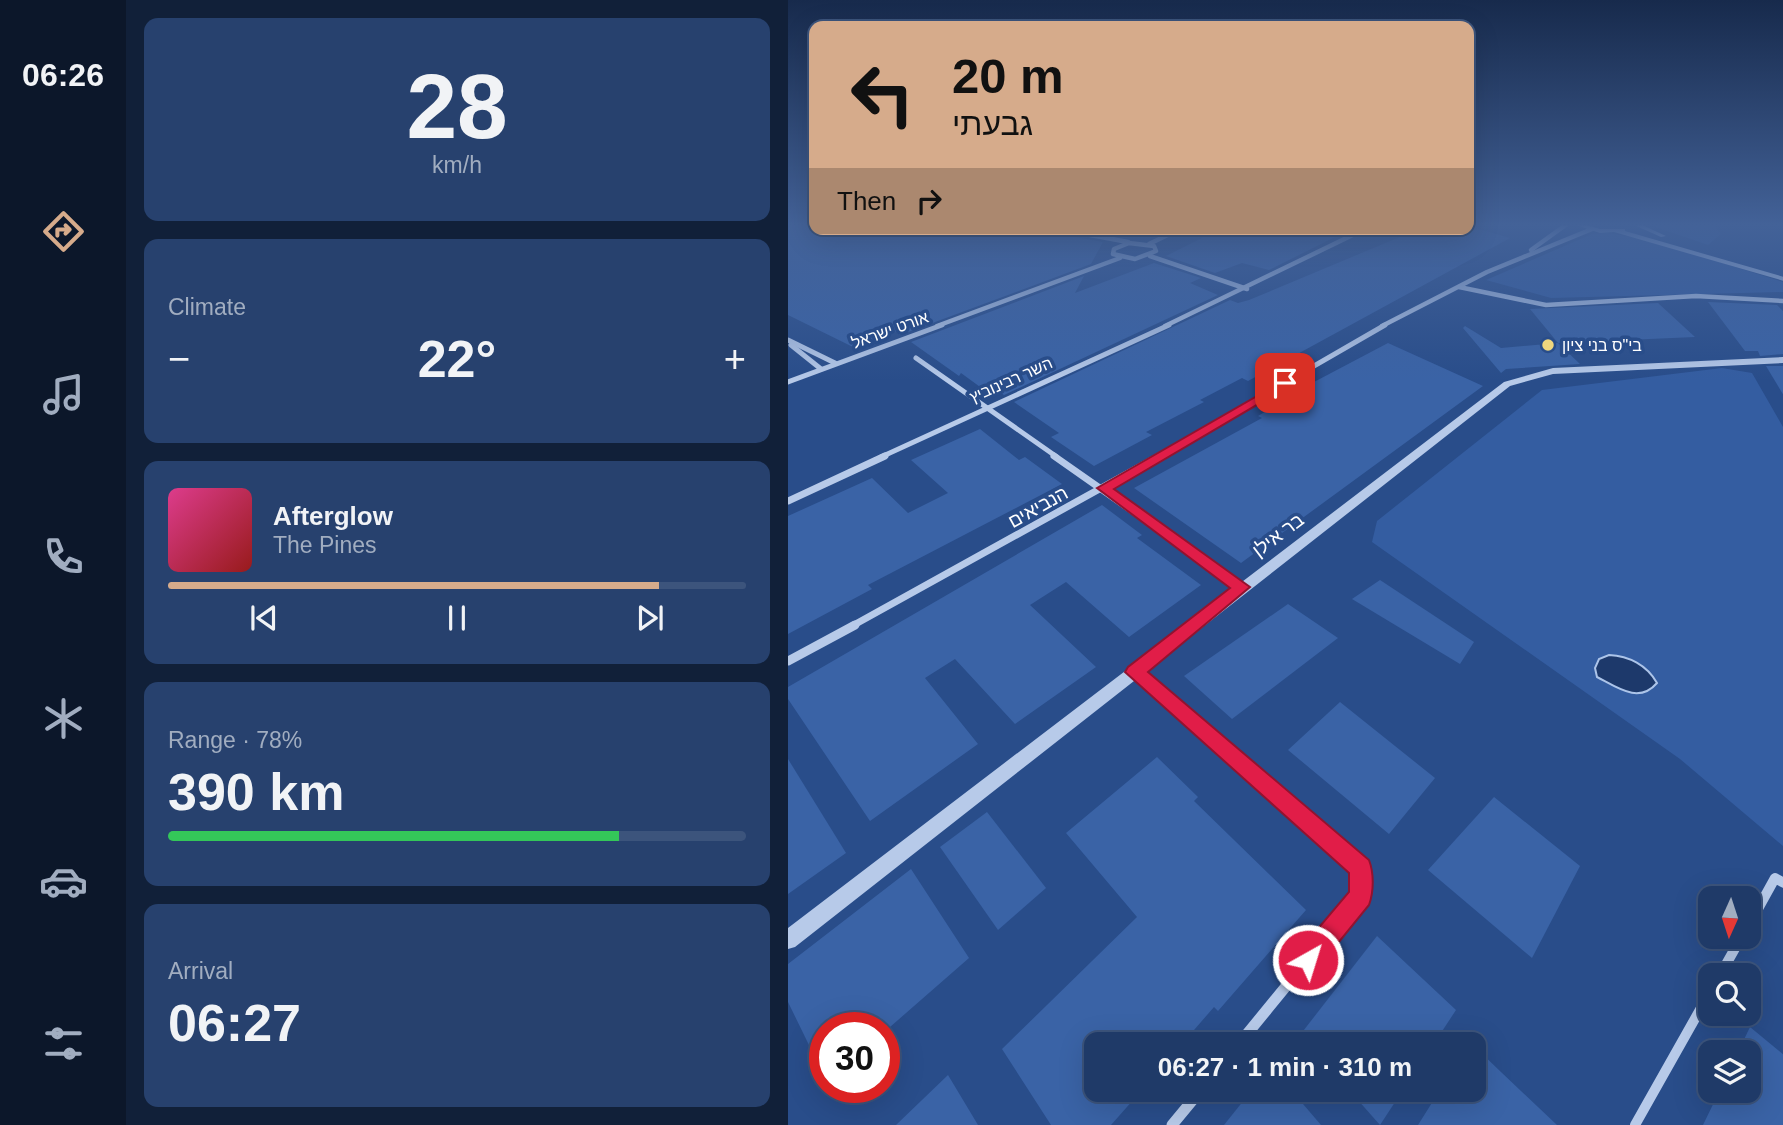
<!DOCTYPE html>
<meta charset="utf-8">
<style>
body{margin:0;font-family:Helvetica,"Noto Sans Hebrew",sans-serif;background:#27416e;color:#f1f3f6;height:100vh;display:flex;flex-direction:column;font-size:26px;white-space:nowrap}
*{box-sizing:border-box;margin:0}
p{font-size:23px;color:#a1adc0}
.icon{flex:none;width:38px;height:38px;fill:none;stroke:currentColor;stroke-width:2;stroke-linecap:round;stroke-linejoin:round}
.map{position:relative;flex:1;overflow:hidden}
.sheet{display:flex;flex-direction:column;gap:18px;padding:18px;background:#112039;width:662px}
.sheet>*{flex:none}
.guide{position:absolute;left:21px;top:21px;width:665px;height:214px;border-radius:14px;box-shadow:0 7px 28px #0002,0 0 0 2px #3c547c;background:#d6ab8b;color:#111;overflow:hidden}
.needle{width:46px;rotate:183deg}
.buttons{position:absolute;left:910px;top:886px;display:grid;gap:14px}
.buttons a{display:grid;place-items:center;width:63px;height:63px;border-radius:14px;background:#1f3a68;box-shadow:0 7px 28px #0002,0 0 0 2px #3c547c;font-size:35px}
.speed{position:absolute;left:21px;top:1012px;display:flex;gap:14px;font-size:35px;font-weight:700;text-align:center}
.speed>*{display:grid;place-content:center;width:91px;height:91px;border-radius:50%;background:#1f3a68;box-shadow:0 7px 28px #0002,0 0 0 2px #3c547c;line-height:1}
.speed .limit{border:10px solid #d22;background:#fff;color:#111}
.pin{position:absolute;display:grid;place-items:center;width:60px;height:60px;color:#fff;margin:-30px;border-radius:14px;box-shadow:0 4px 10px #0006}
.me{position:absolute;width:77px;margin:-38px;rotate:39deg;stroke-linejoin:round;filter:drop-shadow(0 0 5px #0008)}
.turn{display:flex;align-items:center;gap:24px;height:147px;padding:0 28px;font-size:32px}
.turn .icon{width:91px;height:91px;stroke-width:2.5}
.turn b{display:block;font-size:49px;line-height:60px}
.then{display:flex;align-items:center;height:66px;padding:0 28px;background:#0003;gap:14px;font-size:26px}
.big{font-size:52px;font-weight:700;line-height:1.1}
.sheet .widget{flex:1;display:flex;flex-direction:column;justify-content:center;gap:10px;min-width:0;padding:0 24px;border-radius:14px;background:#27416e}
.sheet .dial{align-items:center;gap:0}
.dial b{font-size:91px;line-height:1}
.song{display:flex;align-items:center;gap:21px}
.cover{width:84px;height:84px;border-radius:10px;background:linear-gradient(135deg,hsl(330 70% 55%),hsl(0 70% 35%))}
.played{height:7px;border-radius:4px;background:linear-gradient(90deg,#d6ab8b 85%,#3c547c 85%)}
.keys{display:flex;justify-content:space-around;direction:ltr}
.heat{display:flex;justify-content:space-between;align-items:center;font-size:38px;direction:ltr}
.charge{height:10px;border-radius:5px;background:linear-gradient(90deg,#34c759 78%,#3c547c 0)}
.trip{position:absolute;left:296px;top:1032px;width:402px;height:70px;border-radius:14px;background:#1f3a68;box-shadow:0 7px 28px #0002,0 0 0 2px #3c547c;font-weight:700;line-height:70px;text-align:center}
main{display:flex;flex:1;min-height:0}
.tabs{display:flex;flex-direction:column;width:126px;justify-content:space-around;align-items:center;background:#0c172a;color:#a1adc0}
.tabs .icon{width:49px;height:49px}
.tabs .selected{color:#d6ab8b}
.tabs b{font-size:32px;color:#f1f3f6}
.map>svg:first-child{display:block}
</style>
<main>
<nav class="tabs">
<b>06:26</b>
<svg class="icon selected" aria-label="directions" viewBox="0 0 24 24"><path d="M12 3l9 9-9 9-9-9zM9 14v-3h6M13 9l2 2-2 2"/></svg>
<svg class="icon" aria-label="music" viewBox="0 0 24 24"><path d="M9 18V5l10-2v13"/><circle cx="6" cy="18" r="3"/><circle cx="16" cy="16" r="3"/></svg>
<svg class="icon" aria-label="phone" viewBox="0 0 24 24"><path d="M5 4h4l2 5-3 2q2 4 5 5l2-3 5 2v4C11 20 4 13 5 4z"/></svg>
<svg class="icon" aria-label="climate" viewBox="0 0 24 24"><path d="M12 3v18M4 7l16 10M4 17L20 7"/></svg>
<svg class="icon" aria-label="car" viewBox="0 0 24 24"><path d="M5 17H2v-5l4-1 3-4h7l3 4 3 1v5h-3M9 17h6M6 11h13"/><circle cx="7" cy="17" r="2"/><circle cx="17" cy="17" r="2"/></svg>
<svg class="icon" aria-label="filters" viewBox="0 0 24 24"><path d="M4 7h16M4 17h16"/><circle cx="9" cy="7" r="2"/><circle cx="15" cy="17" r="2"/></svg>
</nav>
<section class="sheet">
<div class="widget dial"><b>28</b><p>km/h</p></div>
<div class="widget"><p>Climate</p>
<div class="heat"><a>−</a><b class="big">22°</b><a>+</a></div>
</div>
<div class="widget">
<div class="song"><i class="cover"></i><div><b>Afterglow</b><p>The Pines</p></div></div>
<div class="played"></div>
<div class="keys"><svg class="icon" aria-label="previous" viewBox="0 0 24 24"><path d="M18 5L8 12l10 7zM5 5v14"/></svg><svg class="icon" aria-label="pause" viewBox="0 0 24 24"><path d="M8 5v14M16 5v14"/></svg><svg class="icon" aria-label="next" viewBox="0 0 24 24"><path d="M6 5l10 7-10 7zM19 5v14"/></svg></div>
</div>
<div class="widget"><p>Range · 78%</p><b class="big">390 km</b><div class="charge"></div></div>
<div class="widget"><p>Arrival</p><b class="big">06:27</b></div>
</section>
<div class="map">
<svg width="996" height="1125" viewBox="0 0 996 1125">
<rect width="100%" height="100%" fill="#294d8a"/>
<g fill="#345da1">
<path d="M859 224H925L933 234 920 245Z"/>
<path d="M819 233 858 239 995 282 996 292 763 298 698 280 804 234Z"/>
<path d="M934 368 964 373 995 427V846L892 759 584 542 589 521 754 390Z"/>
</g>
<path fill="#1d396b" stroke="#acc4e9" stroke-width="2" d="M821 655C841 656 859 665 869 683 851 704 830 688 809 677L807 668 811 659Z"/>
<g fill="#3a63a6">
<path d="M0 224H26V229H265L269 234 315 242 303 264 112 335 107 331 67 348 0 315Z"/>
<path d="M432 229H563L481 270 454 263 427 273 378 256Z"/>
<path d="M631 229H691L722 238 460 381 454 378 412 400 416 402 358 432 364 435 306 466 263 437 271 433 226 402 442 300 450 303 461 300Z"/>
<path d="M366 263 413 278 402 283 430 295 216 395 207 389 199 392 173 373 171 376 123 342 296 276 287 293Z"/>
<path d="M920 302 989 305 996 312V354L972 356 970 351H957Z"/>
<path d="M870 303 907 337 770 343 742 309Z"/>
<path d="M677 326 713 348 770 343 792 364 718 369 713 373 675 328Z"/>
<path d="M600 343 695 386 453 563 346 488 474 418 470 416 526 382Z"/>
<path d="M978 366H996V396Z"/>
<path d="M192 429 231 460 237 457 274 484 80 585 84 589 0 634V516L84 478 120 513 160 493 123 460Z"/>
<path d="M314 505 354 535 349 538 413 585 341 637 278 582 242 605 308 667 227 724 167 659 137 678 190 744 82 821 0 699V687Z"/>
<path d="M592 580 686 642 672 664 564 599Z"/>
<path d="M500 604 550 638 444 719 396 676Z"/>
<path d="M552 702 647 778 601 834 500 750Z"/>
<path d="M369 757 410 797 406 801 518 910 430 1011 426 1007 393 1045H308V1090H354L323 1125H263L214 1049 349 917 278 833Z"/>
<path d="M0 759 58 853 0 894Z"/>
<path d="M706 797 792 866 744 958 640 870Z"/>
<path d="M199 812 258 888 210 930 152 847Z"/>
<path d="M123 869 181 958 102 1027H37V1078L0 1002V964Z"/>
<path d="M589 936 668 1010 645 1045H520L512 1035Z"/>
<path d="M962 1027 996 1055V1125H915L932 1090H961V1052H950Z"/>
<path d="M686 1046 713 1072 769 1125H630L652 1090H686Z"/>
<path d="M160 1075 190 1125H108Z"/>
<path d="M464 1090H503L533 1125H436Z"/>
<path d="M561 1090H615L592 1125Z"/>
</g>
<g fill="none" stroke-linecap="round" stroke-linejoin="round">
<g stroke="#b7cae9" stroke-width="10">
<path d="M961 925 987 878 996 883"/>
<path d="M932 975 954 936"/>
<path d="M847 1125 922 992"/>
</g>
<g stroke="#b7cae9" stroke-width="4.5">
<path d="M270 229 340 242"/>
<path d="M341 243 366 246 368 251 347 259 325 254 326 249Z"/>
<path d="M361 244 392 229"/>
<path d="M743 250 779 224"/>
<path d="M362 256 459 289"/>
<path d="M671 287 758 305 908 296 996 301"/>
<path d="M149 326 332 258"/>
<path d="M377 326 577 229"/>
<path d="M594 326 699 272 804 229"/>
</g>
<g stroke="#b7cae9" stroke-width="5">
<path d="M0 340 47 363"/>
<path d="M3 345 33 369"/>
<path d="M128 358 269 457"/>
<path d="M0 382 154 325"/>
<path d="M93 457 381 325"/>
<path d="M368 457 597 325"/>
</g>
<g stroke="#b7cae9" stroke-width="7">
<path d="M266 456 453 587"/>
<path d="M0 501 97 456"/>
<path d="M64 626 371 456"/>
</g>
<g stroke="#b7cae9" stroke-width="9">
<path d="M0 661 67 625"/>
<path d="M347 672 546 844"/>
</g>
<g stroke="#b7cae9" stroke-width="11">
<path d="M450 1045 572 896 573 868 544 843"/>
<path d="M384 1125 413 1090"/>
</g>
<g fill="#b7cae9" fill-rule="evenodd">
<path d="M785 224H794L812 229H837V231L996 277V281L826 232 812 233Z"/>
<path d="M844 224H852L878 236 873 237Z"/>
<path d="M996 357V363L765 374 722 386 7 947 0 949V928L716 382 765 368Z"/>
</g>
</g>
<linearGradient id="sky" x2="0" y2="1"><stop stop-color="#172a4c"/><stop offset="0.59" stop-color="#436298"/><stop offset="1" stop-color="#436298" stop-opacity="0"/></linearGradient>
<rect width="996" height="381" fill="url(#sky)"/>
<path fill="#e11d48" stroke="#92132f" stroke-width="2" d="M497 380 501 381V386L326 489 462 587 360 672 581 860C586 873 586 891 581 905L529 969 520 972 511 969 508 960 511 951 561 892V873L337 672 340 667 442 588 309 488Z"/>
<circle fill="#f0d77e" stroke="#294d8a" stroke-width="2.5" cx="760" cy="345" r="7"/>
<g text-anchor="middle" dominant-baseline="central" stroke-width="7" stroke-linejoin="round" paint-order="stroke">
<g font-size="16" fill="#fff" stroke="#294d8a">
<text transform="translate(102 330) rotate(-20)">אורט ישראל</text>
<text transform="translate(223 380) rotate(-24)">השר רבינוביץ</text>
</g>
<g font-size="16" fill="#fff" stroke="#294d8a" text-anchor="start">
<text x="774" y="345">בי"ס בני ציון</text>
</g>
<g font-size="19" fill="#fff" stroke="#294d8a">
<text transform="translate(250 507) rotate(-29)">הנביאים</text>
<text transform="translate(490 535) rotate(-37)">בר אילן</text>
</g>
</g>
</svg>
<div class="buttons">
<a><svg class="needle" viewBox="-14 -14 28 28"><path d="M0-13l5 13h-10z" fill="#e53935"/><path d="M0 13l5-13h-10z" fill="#a1adc0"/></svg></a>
<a><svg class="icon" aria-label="search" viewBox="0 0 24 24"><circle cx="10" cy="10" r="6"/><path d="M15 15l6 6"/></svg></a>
<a><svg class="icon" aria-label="layers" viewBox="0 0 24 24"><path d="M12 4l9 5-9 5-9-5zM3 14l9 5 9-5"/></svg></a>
</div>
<div class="speed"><div class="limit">30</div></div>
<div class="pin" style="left:497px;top:383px;background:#d93025"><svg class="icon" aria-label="arrive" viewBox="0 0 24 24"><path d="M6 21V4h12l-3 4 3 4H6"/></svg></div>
<svg class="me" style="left:520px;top:960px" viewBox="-20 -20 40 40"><circle r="17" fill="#e11d48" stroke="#fff" stroke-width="3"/><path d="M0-11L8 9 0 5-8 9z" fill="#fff"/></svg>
<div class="trip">06:27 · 1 min · 310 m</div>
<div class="guide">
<div class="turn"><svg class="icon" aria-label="left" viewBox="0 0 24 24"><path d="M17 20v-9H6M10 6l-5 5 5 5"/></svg><div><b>20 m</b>גבעתי</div></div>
<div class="then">Then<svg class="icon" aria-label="right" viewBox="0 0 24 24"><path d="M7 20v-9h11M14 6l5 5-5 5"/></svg></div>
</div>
</div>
</main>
